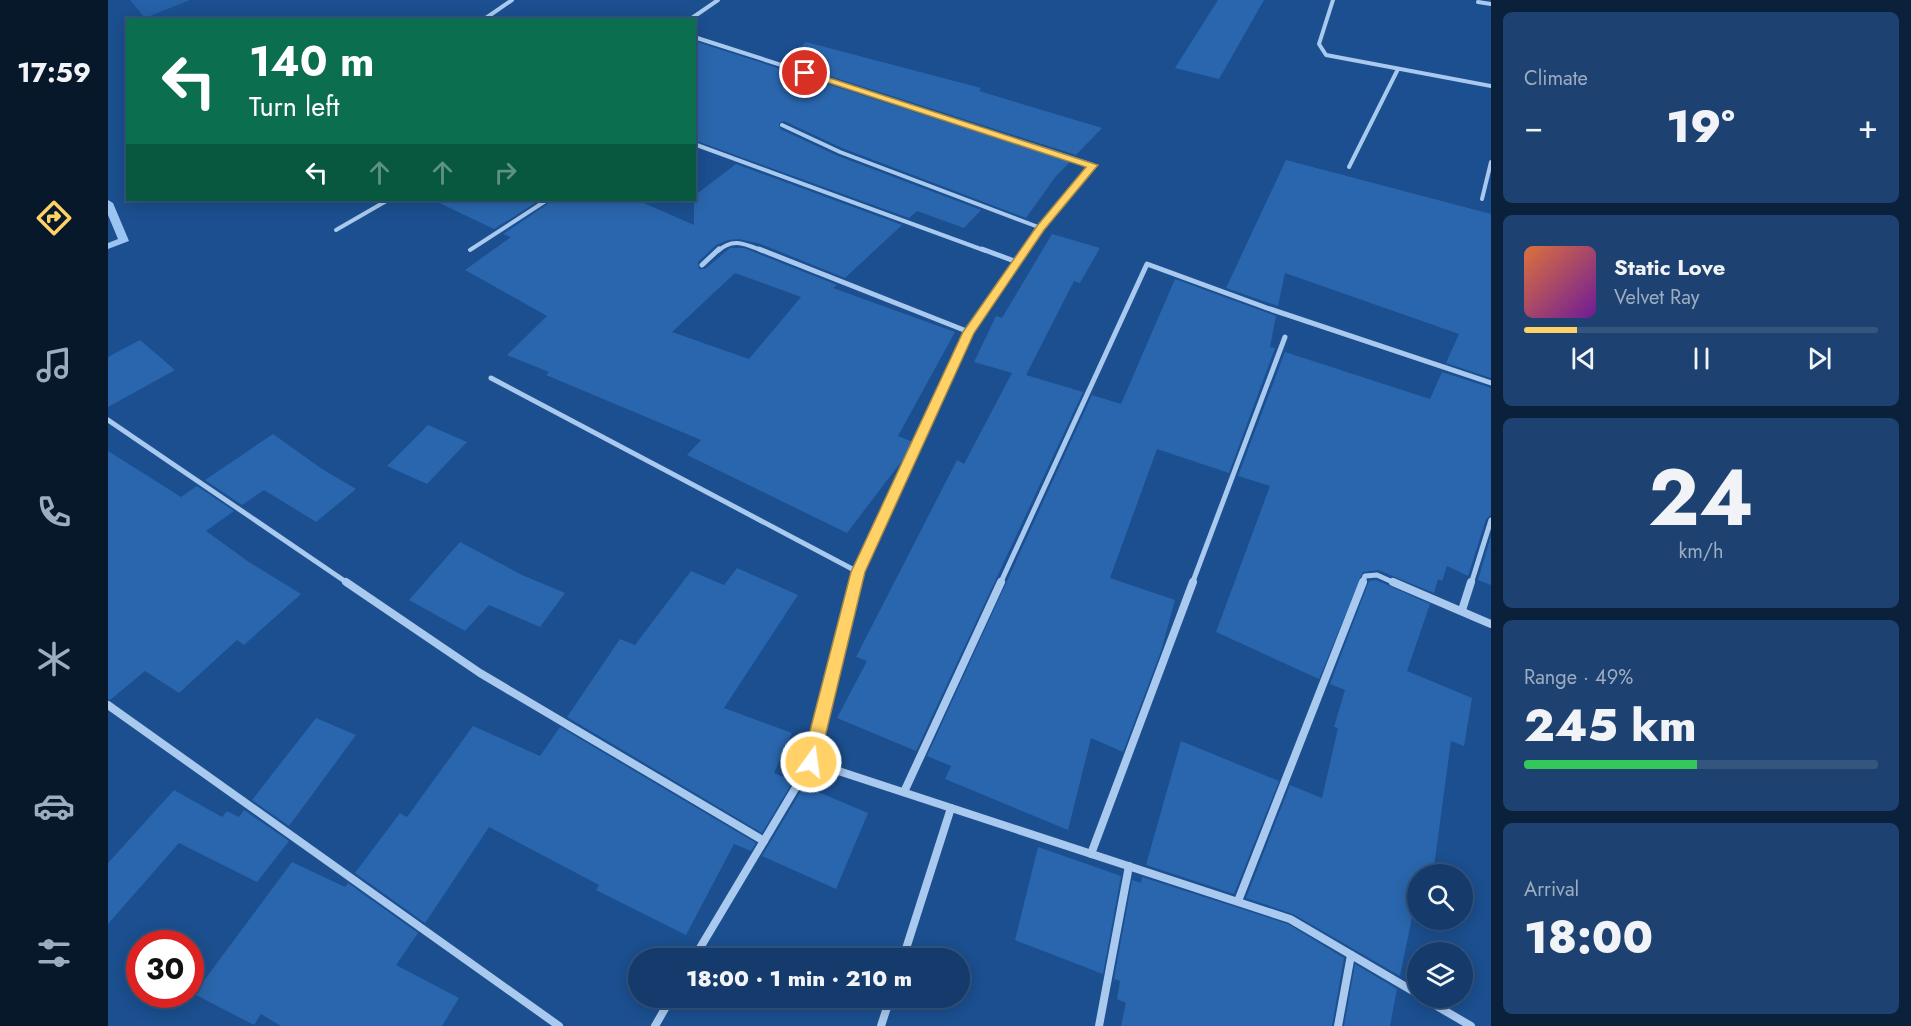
<!DOCTYPE html>
<meta charset="utf-8">
<style>
body{margin:0;font-family:Jost,sans-serif;background:#1d4271;color:#f1f3f6;height:100vh;display:flex;flex-direction:column;font-size:22px;white-space:nowrap}
*{box-sizing:border-box;margin:0}
p{font-size:20px;color:#9dadc1}
.icon{flex:none;width:33px;height:33px;fill:none;stroke:currentColor;stroke-width:2;stroke-linecap:round;stroke-linejoin:round}
.map{position:relative;flex:1;overflow:hidden}
.details{display:flex;flex-direction:column;gap:12px;padding:12px;background:#0b203b;width:420px}
.details>*{flex:none}
.hud{position:absolute;left:18px;top:18px;width:570px;height:183px;border-radius:0px;box-shadow:0 3px 15px #0003,0 0 0 2px #33557e;background:#0b6e4f;color:#fff;overflow:hidden}
.controls{position:absolute;left:1299px;top:864px;display:grid;gap:12px}
.controls a{display:grid;place-items:center;width:66px;height:66px;border-radius:50%;background:#143b6b;box-shadow:0 3px 15px #0003,0 0 0 2px #33557e;font-size:30px}
.speed{position:absolute;left:18px;top:930px;display:flex;gap:12px;font-size:30px;font-weight:700;text-align:center}
.speed>*{display:grid;place-content:center;width:78px;height:78px;border-radius:50%;background:#143b6b;box-shadow:0 3px 15px #0003,0 0 0 2px #33557e;line-height:1}
.speed .limit{border:9px solid #d22;background:#fff;color:#111}
.pin{position:absolute;display:grid;place-items:center;width:51px;height:51px;color:#fff;margin:-26px;border:3px solid #fff;border-radius:50%;box-shadow:0 2px 6px #0007}
.me{position:absolute;width:66px;margin:-33px;rotate:14deg;stroke-linejoin:round;filter:drop-shadow(0 0 4px #0008)}
.turn{display:flex;align-items:center;gap:21px;height:126px;padding:0 24px;font-size:27px}
.turn .icon{width:78px;height:78px;stroke-width:2.5}
.turn b{display:block;font-size:42px;line-height:51px}
.lanes{display:flex;align-items:center;height:57px;padding:0 24px;background:#0003;justify-content:center;gap:30px;direction:ltr}
.lanes .off{opacity:.35}
.big{font-size:45px;font-weight:800;line-height:1.1}
.details .widget{flex:1;display:flex;flex-direction:column;justify-content:center;gap:9px;min-width:0;padding:0 21px;border-radius:9px;background:#1d4271}
.details .dial{align-items:center;gap:0}
.dial b{font-size:78px;line-height:1}
.song{display:flex;align-items:center;gap:18px}
.cover{width:72px;height:72px;border-radius:9px;background:linear-gradient(135deg,hsl(20 70% 55%),hsl(280 70% 35%))}
.played{height:6px;border-radius:3px;background:linear-gradient(90deg,#ffd166 15%,#33557e 15%)}
.keys{display:flex;justify-content:space-around;direction:ltr}
.heat{display:flex;justify-content:space-between;align-items:center;font-size:33px;direction:ltr}
.charge{height:9px;border-radius:4px;background:linear-gradient(90deg,#34c759 49%,#33557e 0)}
.trip{position:absolute;left:520px;top:948px;width:342px;height:60px;border-radius:30px;background:#143b6b;box-shadow:0 3px 15px #0003,0 0 0 2px #33557e;font-weight:800;line-height:60px;text-align:center}
main{display:flex;flex:1;min-height:0}
.tabs{display:flex;flex-direction:column;width:108px;justify-content:space-around;align-items:center;background:#08182b;color:#9dadc1}
.tabs .icon{width:42px;height:42px}
.tabs .selected{color:#ffd166}
.tabs b{font-size:27px;color:#f1f3f6}
.map>svg:first-child{display:block}
</style>
<main>
<nav class="tabs">
<b>17:59</b>
<svg class="icon selected" aria-label="directions" viewBox="0 0 24 24"><path d="M12 3l9 9-9 9-9-9zM9 14v-3h6M13 9l2 2-2 2"/></svg>
<svg class="icon" aria-label="music" viewBox="0 0 24 24"><path d="M9 18V5l10-2v13"/><circle cx="6" cy="18" r="3"/><circle cx="16" cy="16" r="3"/></svg>
<svg class="icon" aria-label="phone" viewBox="0 0 24 24"><path d="M5 4h4l2 5-3 2q2 4 5 5l2-3 5 2v4C11 20 4 13 5 4z"/></svg>
<svg class="icon" aria-label="climate" viewBox="0 0 24 24"><path d="M12 3v18M4 7l16 10M4 17L20 7"/></svg>
<svg class="icon" aria-label="car" viewBox="0 0 24 24"><path d="M5 17H2v-5l4-1 3-4h7l3 4 3 1v5h-3M9 17h6M6 11h13"/><circle cx="7" cy="17" r="2"/><circle cx="17" cy="17" r="2"/></svg>
<svg class="icon" aria-label="filters" viewBox="0 0 24 24"><path d="M4 7h16M4 17h16"/><circle cx="9" cy="7" r="2"/><circle cx="15" cy="17" r="2"/></svg>
</nav>
<div class="map">
<svg width="1383" height="1026" viewBox="0 0 1383 1026">
<rect width="100%" height="100%" fill="#1b4f8f"/>
<path fill="#2461a8" d="M22 0H82L37 18Z"/>
<g fill="none" stroke-linecap="round" stroke-linejoin="round">
<path fill="#9cc4f0" fill-rule="evenodd" d="M0 200 5 203 21 241 0 249V243L10 239 0 215Z"/>
</g>
<g fill="#2a66ad" fill-rule="evenodd">
<path d="M1110 0H1156L1111 79 1067 68Z"/>
<path d="M586 41 962 162 948 176 918 218 734 148 676 121 671 123 672 129 730 156 873 210 856 228 809 211 801 218 586 140Z"/>
<path d="M698 42 873 88 871 91 994 128 968 155 678 62Z"/>
<path d="M1178 160 1383 214V378L1338 363 1351 334 1177 273 1170 306 1118 288Z"/>
<path d="M628 164 794 225 737 278 653 244 631 239 620 240 608 245 590 262 591 269H597L622 248H636L729 285 725 288 847 332 790 436 805 442 799 454 739 533 579 455 593 440 438 375 441 372 399 355 439 316 357 270 403 237 395 234 441 203 443 200H529L586 225V196ZM627 273 693 297 641 359 564 332Z"/>
<path d="M325 200H432L386 229Z"/>
<path d="M944 234 992 248 972 283 966 281 918 375 975 392 808 751 729 718 759 661 748 657 849 460 856 464 904 373 866 362 888 316 894 318Z"/>
<path d="M1067 279 1168 316 1162 347 1167 348 1121 473 1049 449 1002 578 1067 600 1053 651 1015 752 983 738 960 830 837 779 843 766 819 756 984 395 1013 404Z"/>
<path d="M32 340 67 370 0 407V357Z"/>
<path d="M1177 352 1322 399 1334 372 1383 388V515L1378 519 1360 576 1339 566 1334 581 1330 579 1326 593 1270 570 1255 572 1211 679 1108 632 1162 486 1130 476Z"/>
<path d="M320 425 359 442 319 484 279 466Z"/>
<path d="M165 434 214 469 248 489 208 522 156 490 134 505 97 480Z"/>
<path d="M0 451 73 497 89 486 126 511 98 531 141 562 193 594 136 645 129 640 71 693 37 671 2 700 0 699Z"/>
<path d="M1383 536V585L1370 580Z"/>
<path d="M352 542 414 575 457 593 432 627 381 605 357 631 301 600Z"/>
<path d="M629 568 690 595 616 708 684 733 666 773 685 781 654 833 459 717 512 639 527 645 583 571 616 585Z"/>
<path d="M1268 580 1322 604 1299 671 1364 698 1356 746 1343 741 1325 874H1310V888L1292 976 1185 914 1138 898 1182 785 1214 798 1230 728 1226 727 1237 690 1222 684 1261 581Z"/>
<path d="M208 718 248 735 181 826 144 800Z"/>
<path d="M365 726 432 756 452 727 648 843 643 851 626 844 578 935 488 890 491 885 381 827 317 923 247 873 292 813 299 817Z"/>
<path d="M1073 741 1171 781 1126 894 1038 865Z"/>
<path d="M696 786 760 813 728 889 654 856Z"/>
<path d="M66 790 114 817 119 811 131 817 136 810 181 841 149 882 71 843 0 924V863Z"/>
<path d="M930 847 1013 876 995 974 907 940Z"/>
<path d="M184 862 237 887 240 883 310 933 288 965 351 998 334 1026H173L153 1014 146 1025 86 994Z"/>
<path d="M1034 877 1180 924 1236 958 1224 1026H1013L1018 1003 1009 999 1012 981 1006 979 1024 880 1033 883Z"/>
<path d="M1247 964 1289 989 1282 1026H1236Z"/>
</g>
<g fill="none" stroke-linecap="round" stroke-linejoin="round">
<g stroke="#a9c9ee" stroke-width="4">
<path d="M1225 0 1211 44 1218 55 1383 86"/>
<path d="M1370 2 1383 4"/>
<path d="M375 20 404 0"/>
<path d="M581 20 610 0"/>
<path d="M586 37 985 165 917 251"/>
<path d="M674 125 732 152 933 228"/>
<path d="M586 144 878 251"/>
<path d="M1241 167 1290 69"/>
<path d="M1374 199 1383 162"/>
<path d="M228 230 280 200"/>
<path d="M362 250 439 200"/>
<path d="M610 251C625 237 637 244 655 251"/>
</g>
<g stroke="#a9c9ee" stroke-width="5">
<path d="M651 249 861 332"/>
<path d="M874 249 909 262"/>
<path d="M594 265 611 249"/>
<path d="M383 378 750 572 747 584"/>
<path d="M0 420 241 584"/>
<path d="M750 572 861 332 918 249"/>
<path d="M892 584 1039 264 1159 308 1383 383"/>
<path d="M1084 584 1177 337"/>
<path d="M1254 584 1257 576 1269 575 1289 584"/>
<path d="M1363 584 1383 520"/>
</g>
<g stroke="#a9c9ee" stroke-width="8">
<path d="M238 582 372 673 656 841"/>
<path d="M748 582 703 762 1182 919 1310 994"/>
<path d="M1285 582 1383 624"/>
<path d="M1354 610 1363 582"/>
<path d="M0 705 451 1026"/>
<path d="M796 792 893 582"/>
<path d="M983 854 1085 582"/>
<path d="M1130 901 1255 582"/>
<path d="M586 958 703 762"/>
<path d="M795 958 843 808"/>
<path d="M1315 998 1363 1026"/>
<path d="M547 1026 563 998"/>
<path d="M773 1026 782 998"/>
<path d="M991 1026 1021 866"/>
<path d="M1230 1026 1243 955"/>
</g>
</g>
<path fill="#ffd166" stroke="#a68842" stroke-width="1.5" d="M697 70 990 165 936 230 866 333 757 572 711 762 708 767 703 769 697 767 694 762 743 572 855 332 929 226 978 167 694 74V71Z"/>
</svg>
<div class="controls">
<a><svg class="icon" aria-label="search" viewBox="0 0 24 24"><circle cx="10" cy="10" r="6"/><path d="M15 15l6 6"/></svg></a>
<a><svg class="icon" aria-label="layers" viewBox="0 0 24 24"><path d="M12 4l9 5-9 5-9-5zM3 14l9 5 9-5"/></svg></a>
</div>
<div class="speed"><div class="limit">30</div></div>
<div class="pin" style="left:697px;top:73px;background:#d93025"><svg class="icon" aria-label="arrive" viewBox="0 0 24 24"><path d="M6 21V4h12l-3 4 3 4H6"/></svg></div>
<svg class="me" style="left:703px;top:762px" viewBox="-20 -20 40 40"><circle r="17" fill="#ffd166" stroke="#fff" stroke-width="3"/><path d="M0-11L8 9 0 5-8 9z" fill="#fff"/></svg>
<div class="trip">18:00 · 1 min · 210 m</div>
<div class="hud">
<div class="turn"><svg class="icon" aria-label="left" viewBox="0 0 24 24"><path d="M17 20v-9H6M10 6l-5 5 5 5"/></svg><div><b>140 m</b>Turn left</div></div>
<div class="lanes"><svg class="icon" aria-label="left" viewBox="0 0 24 24"><path d="M17 20v-9H6M10 6l-5 5 5 5"/></svg><svg class="icon off" aria-label="ahead" viewBox="0 0 24 24"><path d="M12 20V5M6 11l6-6 6 6"/></svg><svg class="icon off" aria-label="ahead" viewBox="0 0 24 24"><path d="M12 20V5M6 11l6-6 6 6"/></svg><svg class="icon off" aria-label="right" viewBox="0 0 24 24"><path d="M7 20v-9h11M14 6l5 5-5 5"/></svg></div>
</div>
</div>
<section class="details">
<div class="widget"><p>Climate</p>
<div class="heat"><a>−</a><b class="big">19°</b><a>+</a></div>
</div>
<div class="widget">
<div class="song"><i class="cover"></i><div><b>Static Love</b><p>Velvet Ray</p></div></div>
<div class="played"></div>
<div class="keys"><svg class="icon" aria-label="previous" viewBox="0 0 24 24"><path d="M18 5L8 12l10 7zM5 5v14"/></svg><svg class="icon" aria-label="pause" viewBox="0 0 24 24"><path d="M8 5v14M16 5v14"/></svg><svg class="icon" aria-label="next" viewBox="0 0 24 24"><path d="M6 5l10 7-10 7zM19 5v14"/></svg></div>
</div>
<div class="widget dial"><b>24</b><p>km/h</p></div>
<div class="widget"><p>Range · 49%</p><b class="big">245 km</b><div class="charge"></div></div>
<div class="widget"><p>Arrival</p><b class="big">18:00</b></div>
</section>
</main>
